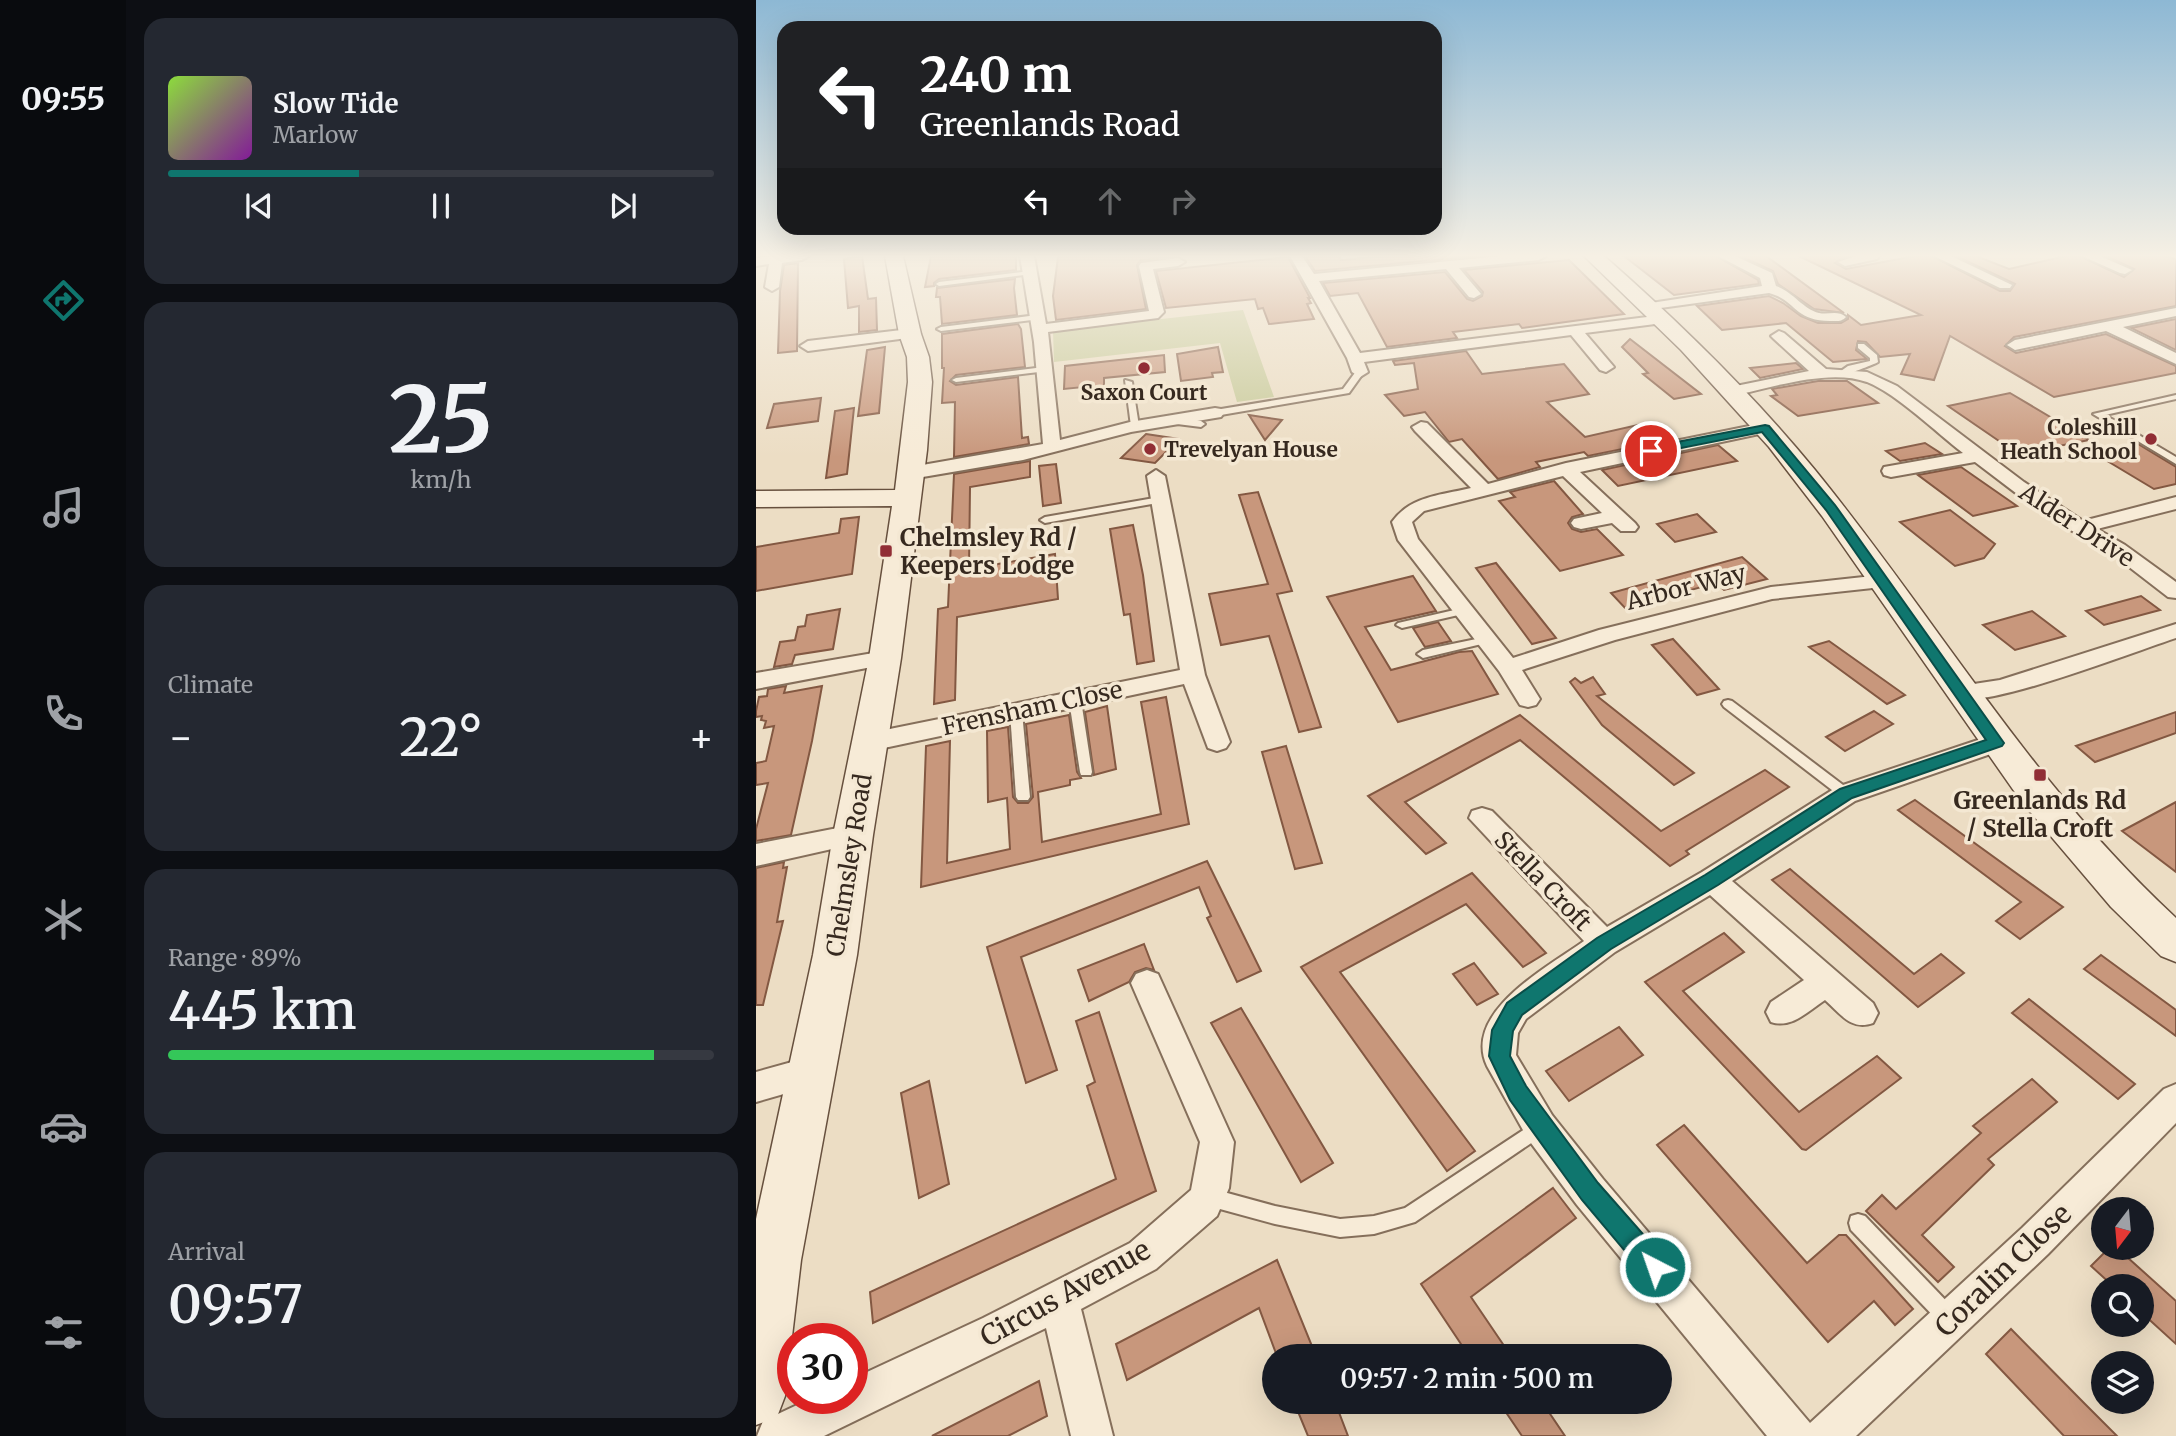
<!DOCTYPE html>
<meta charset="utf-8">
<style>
body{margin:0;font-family:Merriweather,serif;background:#242831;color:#f1f3f6;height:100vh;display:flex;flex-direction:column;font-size:26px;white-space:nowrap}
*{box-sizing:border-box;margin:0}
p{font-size:23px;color:#9ea1a6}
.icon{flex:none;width:38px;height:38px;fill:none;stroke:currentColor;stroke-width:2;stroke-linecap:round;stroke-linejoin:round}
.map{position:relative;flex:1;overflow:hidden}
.panel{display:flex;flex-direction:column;gap:18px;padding:18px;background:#0d0f14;width:630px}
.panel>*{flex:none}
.guide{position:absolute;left:21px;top:21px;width:665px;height:214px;border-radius:21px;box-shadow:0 7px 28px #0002;background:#202124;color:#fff;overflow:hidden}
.needle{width:46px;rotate:196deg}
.fabs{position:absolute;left:1335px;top:1197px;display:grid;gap:14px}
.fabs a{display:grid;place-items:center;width:63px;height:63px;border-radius:50%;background:#171b24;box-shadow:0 7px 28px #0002;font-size:35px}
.speed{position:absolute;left:21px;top:1323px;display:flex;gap:14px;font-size:35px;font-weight:700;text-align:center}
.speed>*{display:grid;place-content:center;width:91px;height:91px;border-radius:50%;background:#171b24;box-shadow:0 7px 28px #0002;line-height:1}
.speed .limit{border:10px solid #d22;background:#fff;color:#111}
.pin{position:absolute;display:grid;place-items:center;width:60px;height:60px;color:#fff;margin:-30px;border:4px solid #fff;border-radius:50%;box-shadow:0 2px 7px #0007}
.me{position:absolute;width:77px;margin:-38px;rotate:319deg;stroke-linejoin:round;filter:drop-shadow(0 0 5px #0008)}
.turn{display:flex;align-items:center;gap:24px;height:147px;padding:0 28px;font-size:32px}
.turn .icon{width:91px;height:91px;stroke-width:2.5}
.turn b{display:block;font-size:49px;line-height:60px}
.lanes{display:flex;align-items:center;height:66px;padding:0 28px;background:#0003;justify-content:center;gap:35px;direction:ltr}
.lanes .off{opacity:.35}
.big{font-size:52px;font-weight:600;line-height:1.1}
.panel .tile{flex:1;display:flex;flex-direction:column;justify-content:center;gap:10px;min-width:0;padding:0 24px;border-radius:21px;background:#242831}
.panel .dial{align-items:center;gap:0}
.dial b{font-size:91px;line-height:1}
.song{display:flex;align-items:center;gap:21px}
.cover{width:84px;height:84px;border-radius:10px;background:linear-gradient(135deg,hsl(90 70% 55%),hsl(290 70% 35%))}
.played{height:7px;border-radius:4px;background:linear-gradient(90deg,#0f766e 35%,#363941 35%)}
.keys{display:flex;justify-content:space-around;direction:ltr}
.heat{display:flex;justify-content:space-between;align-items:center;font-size:38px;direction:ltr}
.charge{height:10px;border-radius:5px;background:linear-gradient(90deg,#34c759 89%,#363941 0)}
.trip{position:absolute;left:506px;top:1344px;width:410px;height:70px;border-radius:35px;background:#171b24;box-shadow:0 7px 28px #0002;font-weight:600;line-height:70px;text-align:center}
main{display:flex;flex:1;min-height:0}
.tab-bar{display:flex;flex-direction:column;width:126px;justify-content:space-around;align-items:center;background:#090b0e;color:#9ea1a6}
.tab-bar .icon{width:49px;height:49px}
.tab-bar .on{color:#0f766e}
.tab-bar b{font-size:32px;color:#f1f3f6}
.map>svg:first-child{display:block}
</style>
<main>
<nav class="tab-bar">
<b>09:55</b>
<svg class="icon on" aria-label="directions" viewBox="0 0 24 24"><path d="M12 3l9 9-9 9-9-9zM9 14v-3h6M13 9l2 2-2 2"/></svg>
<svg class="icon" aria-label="music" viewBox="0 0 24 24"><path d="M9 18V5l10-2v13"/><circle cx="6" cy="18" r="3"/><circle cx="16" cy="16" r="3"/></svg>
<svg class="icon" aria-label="phone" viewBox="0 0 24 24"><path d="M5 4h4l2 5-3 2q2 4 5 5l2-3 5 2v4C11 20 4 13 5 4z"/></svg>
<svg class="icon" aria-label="climate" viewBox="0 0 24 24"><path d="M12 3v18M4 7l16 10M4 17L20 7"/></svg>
<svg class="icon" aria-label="car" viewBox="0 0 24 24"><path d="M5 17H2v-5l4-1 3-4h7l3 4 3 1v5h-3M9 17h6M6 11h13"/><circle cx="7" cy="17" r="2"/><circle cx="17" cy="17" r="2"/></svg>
<svg class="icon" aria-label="filters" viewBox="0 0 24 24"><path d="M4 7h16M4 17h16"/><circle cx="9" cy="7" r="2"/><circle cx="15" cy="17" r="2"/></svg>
</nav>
<section class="panel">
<div class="tile">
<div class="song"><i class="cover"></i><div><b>Slow Tide</b><p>Marlow</p></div></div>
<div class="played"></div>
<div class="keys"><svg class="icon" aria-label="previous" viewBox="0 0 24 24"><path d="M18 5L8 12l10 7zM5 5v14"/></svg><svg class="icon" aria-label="pause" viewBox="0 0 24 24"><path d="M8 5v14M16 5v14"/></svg><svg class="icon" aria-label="next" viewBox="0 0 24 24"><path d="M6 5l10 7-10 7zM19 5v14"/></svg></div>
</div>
<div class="tile dial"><b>25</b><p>km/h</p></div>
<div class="tile"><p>Climate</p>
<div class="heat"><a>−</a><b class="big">22°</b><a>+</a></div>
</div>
<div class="tile"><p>Range · 89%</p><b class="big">445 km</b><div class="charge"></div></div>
<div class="tile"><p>Arrival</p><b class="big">09:57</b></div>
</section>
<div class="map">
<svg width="1420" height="1436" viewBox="0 0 1420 1436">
<rect width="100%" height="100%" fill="#ecddc4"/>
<path fill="#c7c998" d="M487 310 518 397 481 402 464 343 298 362 297 331Z"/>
<g fill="#c8977c" stroke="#835842" stroke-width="2">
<path d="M106 256 112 299 120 298 121 330 103 332V306L92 308 88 259Z"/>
<path d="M175 256H260V270L183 279 178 283V286L169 287Z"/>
<path d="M307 256H420L385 260 381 265 390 309 300 320 297 296 302 257Z"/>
<path d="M549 256H583L585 260 633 256H723L559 271Z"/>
<path d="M868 256H960L1002 280 1003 284 918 295Z"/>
<path d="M984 256H1010L1088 313 1058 309 1022 284 1017 271Z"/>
<path d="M1043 256H1091L1079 263 1090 269 1159 256H1176L1244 291H1254L1259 284 1200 256H1220L1253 269 1310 256H1324L1368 277 1378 269 1350 256H1409L1420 259V306L1258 337 1249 346 1260 353 1350 334 1420 366V373L1298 397 1194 336 1178 380 1145 374 1154 354 1124 357 1110 342 1102 341 1100 350 1111 359 1077 362 1030 323 966 330 941 306 1013 296 1027 303 1045 316 1062 323H1085L1092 319V315L1105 325 1165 315Z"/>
<path d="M532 257 554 298H552L555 303 551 304 558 319 513 324 507 308 502 309 499 299 410 308 400 271Z"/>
<path d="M813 260 868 314 766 328 763 324 697 332 701 338 631 347 602 293 574 296 567 283 689 272 711 299 717 301 726 296 727 292 708 270Z"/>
<path d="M42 263 41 351 22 353 24 291 28 265Z"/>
<path d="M259 279 258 288 261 315 186 324 184 297H180L181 288Z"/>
<path d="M1420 319V350L1375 328Z"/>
<path d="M262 324 265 329 269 367 200 375 194 381 200 385 262 377 266 438 272 437 273 444 198 457 199 402 186 403 188 368H186V334Z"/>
<path d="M874 339 945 394 918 399 887 374 892 373 866 347Z"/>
<path d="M129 347 123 413 102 416 111 350Z"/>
<path d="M462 347 467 372 456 373 457 377 425 381 421 354Z"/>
<path d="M710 351 726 374 808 364 833 394 791 402 829 437 886 424 906 441 832 456 828 452 780 462 784 467 742 479 706 439 693 442 669 412 648 416 629 395 662 389 658 363 639 365 637 361Z"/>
<path d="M408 355 409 372 348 378V390L327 392V387L308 389 309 366Z"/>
<path d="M1040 363 1047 369 1004 378 994 368Z"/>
<path d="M1062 381H1091L1122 403 1042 416 1015 396 1021 395 1016 389Z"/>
<path d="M1254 393 1333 440 1262 454 1192 406Z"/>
<path d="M65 398 62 421 11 428 18 404Z"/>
<path d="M98 408 91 474 70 478 79 411Z"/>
<path d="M493 415 526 420 509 440Z"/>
<path d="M390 434 423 439 399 463 365 458Z"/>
<path d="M1169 443 1186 454 1144 461 1130 451Z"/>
<path d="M1382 444 1420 467V484L1398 489 1338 453Z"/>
<path d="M962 445 981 461 862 486 846 470Z"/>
<path d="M274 461V477L214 487 213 569 299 554 302 599 201 617 199 700 178 704 182 609 192 607 198 474Z"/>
<path d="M300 464 305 503 287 506 283 466Z"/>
<path d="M1205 467 1261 506 1217 516 1162 475Z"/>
<path d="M798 481 827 514 816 517 812 523 816 529 825 532 841 529 867 555 804 571 743 501 759 497 754 492Z"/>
<path d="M502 492 536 591 521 594 565 727 543 732 513 636 465 645 453 594 512 584 483 495Z"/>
<path d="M1194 510 1239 544 1228 558 1199 566 1144 522Z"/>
<path d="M941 514 960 532 919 542 901 524Z"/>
<path d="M103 517 96 574 0 591V547L83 533 85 519Z"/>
<path d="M377 525 387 575 398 661 381 664 374 614 368 615 354 529Z"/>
<path d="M986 557 1011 579 968 590 960 583 869 608 855 593Z"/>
<path d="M740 563 781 614 800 638 776 644 720 568Z"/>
<path d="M657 576 680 611 609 627 635 670 703 652 716 651 742 694 642 722 571 597Z"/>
<path d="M1385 596 1404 610 1348 625 1330 611Z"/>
<path d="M84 609 77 649 39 655 36 664 18 667 24 642 39 640 42 627 49 626 51 615Z"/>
<path d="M1276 611 1309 636 1259 650 1227 625Z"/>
<path d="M682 622 695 641 669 647 657 628Z"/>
<path d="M917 639 963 689 941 695 896 645Z"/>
<path d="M1073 641 1149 695 1131 704 1053 647Z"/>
<path d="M837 677 849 694 841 696 938 773 918 785 846 725 814 682 819 678 825 683Z"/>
<path d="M30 686 28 693 66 686 56 741 35 835 0 841V829L12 783 0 785V763L10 761 18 726 8 728 10 721 5 720 6 716 0 717V711L3 697 11 696 12 689Z"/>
<path d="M410 697 433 824 165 887 170 746 194 741 191 863 254 849 251 798 232 802 231 731 252 727 257 797 262 803H272L277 797 270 724 313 715 321 772 325 778 314 780V785L282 792 286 842 405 814 385 702Z"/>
<path d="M351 706 360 769 338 775 329 712Z"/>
<path d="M1118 711 1137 724 1089 751 1070 737Z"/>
<path d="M1420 712V733L1339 762 1320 746Z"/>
<path d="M764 715 905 831 1009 770 1033 787 930 851 933 854 914 866 764 740 649 802 690 843 670 854 612 796Z"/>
<path d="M530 746 566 863 539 869 506 752Z"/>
<path d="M1159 800 1307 907 1264 939 1240 921 1265 902 1142 810Z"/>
<path d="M1420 802V872L1366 831Z"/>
<path d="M451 861 505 971 481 982 451 918 455 916 443 887 265 957 301 1070 270 1083 231 947Z"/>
<path d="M28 862 27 868 31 867 21 922 27 921 7 1005H0V868Z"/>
<path d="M1034 869 1158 974 1185 954 1208 973 1162 1007 1016 880Z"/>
<path d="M716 873 790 953 767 967 710 904 584 972 719 1151 691 1171 545 967Z"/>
<path d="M968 933 988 952 927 991 1043 1112 1121 1056 1145 1078 1050 1150 1046 1149 889 982Z"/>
<path d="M388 944 398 970 390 968 379 972 373 982 333 1001 322 970Z"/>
<path d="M1345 955 1420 1010V1036L1328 969Z"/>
<path d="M718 963 742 994 721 1005 697 974Z"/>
<path d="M1273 999 1298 1019 1379 1084 1362 1099 1256 1013Z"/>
<path d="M485 1008 577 1163 545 1182 455 1023Z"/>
<path d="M343 1012 400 1191 117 1323 114 1292 360 1179 331 1086 339 1082 320 1021Z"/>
<path d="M863 1027 887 1055 813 1101 790 1071Z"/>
<path d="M1276 1079 1301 1102 1232 1159 1238 1165 1166 1235 1198 1267 1182 1282 1110 1211 1126 1195 1140 1209 1225 1133 1217 1126Z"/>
<path d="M173 1081 193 1184 163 1198 145 1093Z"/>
<path d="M928 1125 1051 1263 1083 1235H1090L1157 1309 1139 1325 1118 1301 1072 1342 901 1145Z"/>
<path d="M797 1188 820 1218 715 1297 755 1356H713L665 1284Z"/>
<path d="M1353 1248H1361L1420 1301V1344L1386 1313V1286H1357L1335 1266Z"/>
<path d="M521 1260 560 1356H521L503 1308 371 1380 360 1344Z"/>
<path d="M1255 1329 1329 1404 1361 1436H1308L1230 1354Z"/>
<path d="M283 1381 291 1416 252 1436H176Z"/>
<path d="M538 1402H579L592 1436H552Z"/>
<path d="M743 1402H786L809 1436H766Z"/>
</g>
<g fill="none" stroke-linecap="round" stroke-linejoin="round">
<g stroke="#856f5b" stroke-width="4">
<g id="lane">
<path d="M274 271 277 273 276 274 183 286 180 284 183 282Z"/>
<path d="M281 315 285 317 284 319 185 331 181 329 185 327Z"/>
<path d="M1102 344H1108L1121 355 1122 362C1117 365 1090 375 1085 375V371L1092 366 1114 361V358L1102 348Z"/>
<path d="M288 367 292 369 291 371 200 382 196 380 200 378Z"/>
<path d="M601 370 608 372 593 393 459 416 455 413 459 410 587 389Z"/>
<path d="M369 380 376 382 383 426 379 429 375 426Z"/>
<path d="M1420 395V399L1349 415 1420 457V464L1337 414Z"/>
<path d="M416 418 445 421 449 424 445 427 413 423 412 421Z"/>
<path d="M404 497 409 500 407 502 289 523 284 520 289 517Z"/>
<path d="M707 608 711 609 712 611 711 613 646 628 640 625 642 623Z"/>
<path d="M730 637 734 638 736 640 734 642 667 658 661 654 667 650Z"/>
<path d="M319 696 325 700 336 772 335 775H325L324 772 313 700Z"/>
<path d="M972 700 976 701 1095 791 1097 794 1095 797H1085L968 707 966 704 968 701Z"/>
<path d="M260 708 266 712 274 797 272 800H262L260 797 254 712Z"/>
<path d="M784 1119 790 1121 793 1127 790 1133 659 1222 618 1234 584 1237 519 1224 453 1206 447 1203 444 1197 447 1191 453 1188 519 1206 584 1219 618 1216 649 1208Z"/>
<path d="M1102 1214 1109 1216 1199 1310 1202 1317 1199 1324 1192 1327 1185 1324 1095 1230 1093 1223 1095 1216Z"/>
</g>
</g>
<g stroke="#856f5b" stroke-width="4">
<g id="street">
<path d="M18 256H53L46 260 26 263 23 287 16 291 9 287 13 264 0 266V258Z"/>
<path d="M264 256H278L290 324 393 311 383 266 385 263 422 258 429 262 422 266 397 269 408 312 402 318 292 332 304 440 374 422 459 408 465 409 468 413 465 417 375 432 267 460 155 479 148 477 146 473 155 467 287 444 278 342Z"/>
<path d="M534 256H546L558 274 746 256H790L783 260 703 268 725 294 718 298 713 297 690 269 563 281 604 353 907 315 914 319 907 323 829 333 858 367 850 372 844 370 815 335 608 362 612 372 604 377 596 372 591 358Z"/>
<path d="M962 256H979L1016 273 1020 286C1036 291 1047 309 1063 313 1073 315 1082 310 1090 317 1085 322 1082 321 1074 321 1038 321 1040 300 1013 293L890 310 888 307 895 303 1006 286 1004 278Z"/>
<path d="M1100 256H1123L1121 259 1089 266 1082 262Z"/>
<path d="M1178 256H1195L1256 285 1254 288H1244Z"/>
<path d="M1326 256H1344L1376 270 1369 274 1364 273Z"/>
<path d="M1420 308V316L1367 327 1420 353V364L1350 331 1259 350 1251 345 1259 340Z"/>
<path d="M154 329 162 334 159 337 52 351 44 346 52 341Z"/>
<path d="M1023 331 1028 333 1070 369 1111 372 1141 386 1268 482 1327 521 1420 497V509L1341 529 1369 545 1420 582V598L1412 597 1355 553 1290 516 1219 462 1135 477 1128 475 1126 471 1128 467 1207 453C1181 433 1141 394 1111 382 1073 368 1014 388 976 396L970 394 968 391 970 388 1053 371 1018 339 1015 336Z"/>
<path d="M665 422 671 423 732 484 810 463 1008 423 1017 428 1008 433 824 472 879 523 882 527 879 531H865L856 523 825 529 818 527 815 523 818 519 846 513 807 476 668 511 656 522 662 539 757 658 843 630 1015 587 1126 575 1133 577 1137 581 1133 585 1126 587 1016 599 859 640 766 670 784 699 780 705 772 707 764 705 743 671 642 540 636 522C654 496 686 495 715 488L659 431 656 427Z"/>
<path d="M400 470 409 476 449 675 474 742 470 748 461 751 452 748 428 684 114 751 105 748 101 742 105 736 114 733 424 670 391 476Z"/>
<path d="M1420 624V638C1377 652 1234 708 1198 699L1194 693 1198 687 1244 680Z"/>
<path d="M129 651 137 653 141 658 137 663 0 689V673Z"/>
<path d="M1240 734 1249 737 1253 743 1249 749 1099 801 976 881 1117 1003 1122 1013 1117 1023C1095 1031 1085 1014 1069 1000 1052 1011 1036 1029 1015 1022L1010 1012 1015 1002 1048 980 954 895 859 952 770 1019 762 1033 760 1055 796 1115 847 1179 1054 1423 1266 1228 1408 1089 1420 1084V1123L1292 1254 1100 1436H1011L821 1205 772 1139 731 1066C706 1012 792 967 828 941L713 818 716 811 726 808 736 811 851 927 946 872 1081 787Z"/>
<path d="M97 825 107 828 111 835 107 842 0 866V844Z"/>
<path d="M391 970 402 974 478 1142 473 1188 461 1216 400 1269 325 1309 357 1436H315L290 1328 68 1436H1L7 1421 56 1398H96V1379L227 1318 374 1243 435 1190 444 1142 375 983 380 974Z"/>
<path d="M54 1057 66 1061 71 1072 66 1083 0 1102V1072Z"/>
</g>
</g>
<g stroke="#67503e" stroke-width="3">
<g id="secondary">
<path d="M129 256H147L165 334 173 357 176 382 171 450 145 658 117 835 101 955 45 1260 29 1396 21 1417 0 1425V1219L57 955 77 835 113 658 136 506 0 507V491L139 490 152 382 151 357 143 334Z"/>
<path d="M828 256H848C923 322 995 392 1059 470 1182 621 1275 784 1420 918V962L1405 956 1355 907 1265 801 1066 516 1013 447 925 350Z"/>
</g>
</g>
<use href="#lane" fill="#f7ebd7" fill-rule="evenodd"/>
<use href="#street" fill="#f7ebd7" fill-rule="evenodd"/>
<use href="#secondary" fill="#f7ebd7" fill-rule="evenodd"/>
</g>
<linearGradient id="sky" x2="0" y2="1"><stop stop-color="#8db8d4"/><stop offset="0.56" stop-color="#f6f0e4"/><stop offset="1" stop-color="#f6f0e4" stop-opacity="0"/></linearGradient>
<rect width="1420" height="457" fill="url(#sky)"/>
<path fill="#0f766e" stroke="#0a4d48" stroke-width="2" d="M1009 425 1013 426 1079 505 1248 743 1246 746 1096 798 962 885 855 949 766 1015 757 1031 754 1056 770 1086 842 1183 908 1258 911 1267 908 1276 899 1279 890 1276 826 1200 754 1100 733 1056 736 1030 751 1003 841 938 949 875 1084 789 1230 740 1070 510 1006 432 895 454 889 451 895 447Z"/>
<g fill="#912e35" stroke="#f4e8d3" stroke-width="2.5">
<circle cx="388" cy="368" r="7"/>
<circle cx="1395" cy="439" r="7"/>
<circle cx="394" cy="449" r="7"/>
<rect x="123" y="544" width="14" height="14" rx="3.5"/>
<rect x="1277" y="768" width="14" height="14" rx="3.5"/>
</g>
<g text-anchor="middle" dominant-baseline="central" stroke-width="7" stroke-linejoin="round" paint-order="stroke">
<g font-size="21" font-weight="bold" fill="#36291f" stroke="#f4e8d3">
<text x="388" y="392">Saxon Court</text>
<text x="1381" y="427" text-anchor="end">Coleshill<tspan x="1381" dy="24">Heath School</tspan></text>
<text x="408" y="449" text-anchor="start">Trevelyan House</text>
</g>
<g font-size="24" fill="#36291f" stroke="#f4e8d3">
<text transform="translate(1321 525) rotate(33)">Alder Drive</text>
<text transform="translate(930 587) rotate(-14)">Arbor Way</text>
<text transform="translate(276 708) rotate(-12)">Frensham Close</text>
<text transform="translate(93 865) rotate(-81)">Chelmsley Road</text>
<text transform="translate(787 881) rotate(46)">Stella Croft</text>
</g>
<g font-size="24" font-weight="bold" fill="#36291f" stroke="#f4e8d3" text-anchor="start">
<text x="144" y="537">Chelmsley Rd /<tspan x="144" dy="28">Keepers Lodge</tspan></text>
<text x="1284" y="800" text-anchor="middle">Greenlands Rd<tspan x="1284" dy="28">/ Stella Croft</tspan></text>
</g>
<g font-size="28" fill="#36291f" stroke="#f4e8d3">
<text transform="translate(1247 1270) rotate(-44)">Coralin Close</text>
<text transform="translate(309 1293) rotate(-29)">Circus Avenue</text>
</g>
</g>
</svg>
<div class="fabs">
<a><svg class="needle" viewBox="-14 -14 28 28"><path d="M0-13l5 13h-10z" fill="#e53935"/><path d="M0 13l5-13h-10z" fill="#9ea1a6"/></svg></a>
<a><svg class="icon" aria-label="search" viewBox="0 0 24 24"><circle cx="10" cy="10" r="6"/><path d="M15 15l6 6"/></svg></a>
<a><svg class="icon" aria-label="layers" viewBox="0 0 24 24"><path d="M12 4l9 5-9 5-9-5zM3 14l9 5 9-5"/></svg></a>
</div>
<div class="speed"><div class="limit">30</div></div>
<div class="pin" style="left:895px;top:451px;background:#d93025"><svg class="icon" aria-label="arrive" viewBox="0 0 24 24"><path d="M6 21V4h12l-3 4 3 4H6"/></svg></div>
<svg class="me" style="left:899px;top:1267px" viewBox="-20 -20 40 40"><circle r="17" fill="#0f766e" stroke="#fff" stroke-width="3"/><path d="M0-11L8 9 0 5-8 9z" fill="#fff"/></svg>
<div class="trip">09:57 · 2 min · 500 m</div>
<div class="guide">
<div class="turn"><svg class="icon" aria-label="left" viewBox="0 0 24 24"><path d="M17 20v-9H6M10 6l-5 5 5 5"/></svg><div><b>240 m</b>Greenlands Road</div></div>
<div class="lanes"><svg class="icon" aria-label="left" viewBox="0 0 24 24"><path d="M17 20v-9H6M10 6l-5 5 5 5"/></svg><svg class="icon off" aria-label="ahead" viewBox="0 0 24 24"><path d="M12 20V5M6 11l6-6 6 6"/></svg><svg class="icon off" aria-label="right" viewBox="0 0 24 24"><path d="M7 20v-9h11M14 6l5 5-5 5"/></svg></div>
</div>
</div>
</main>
